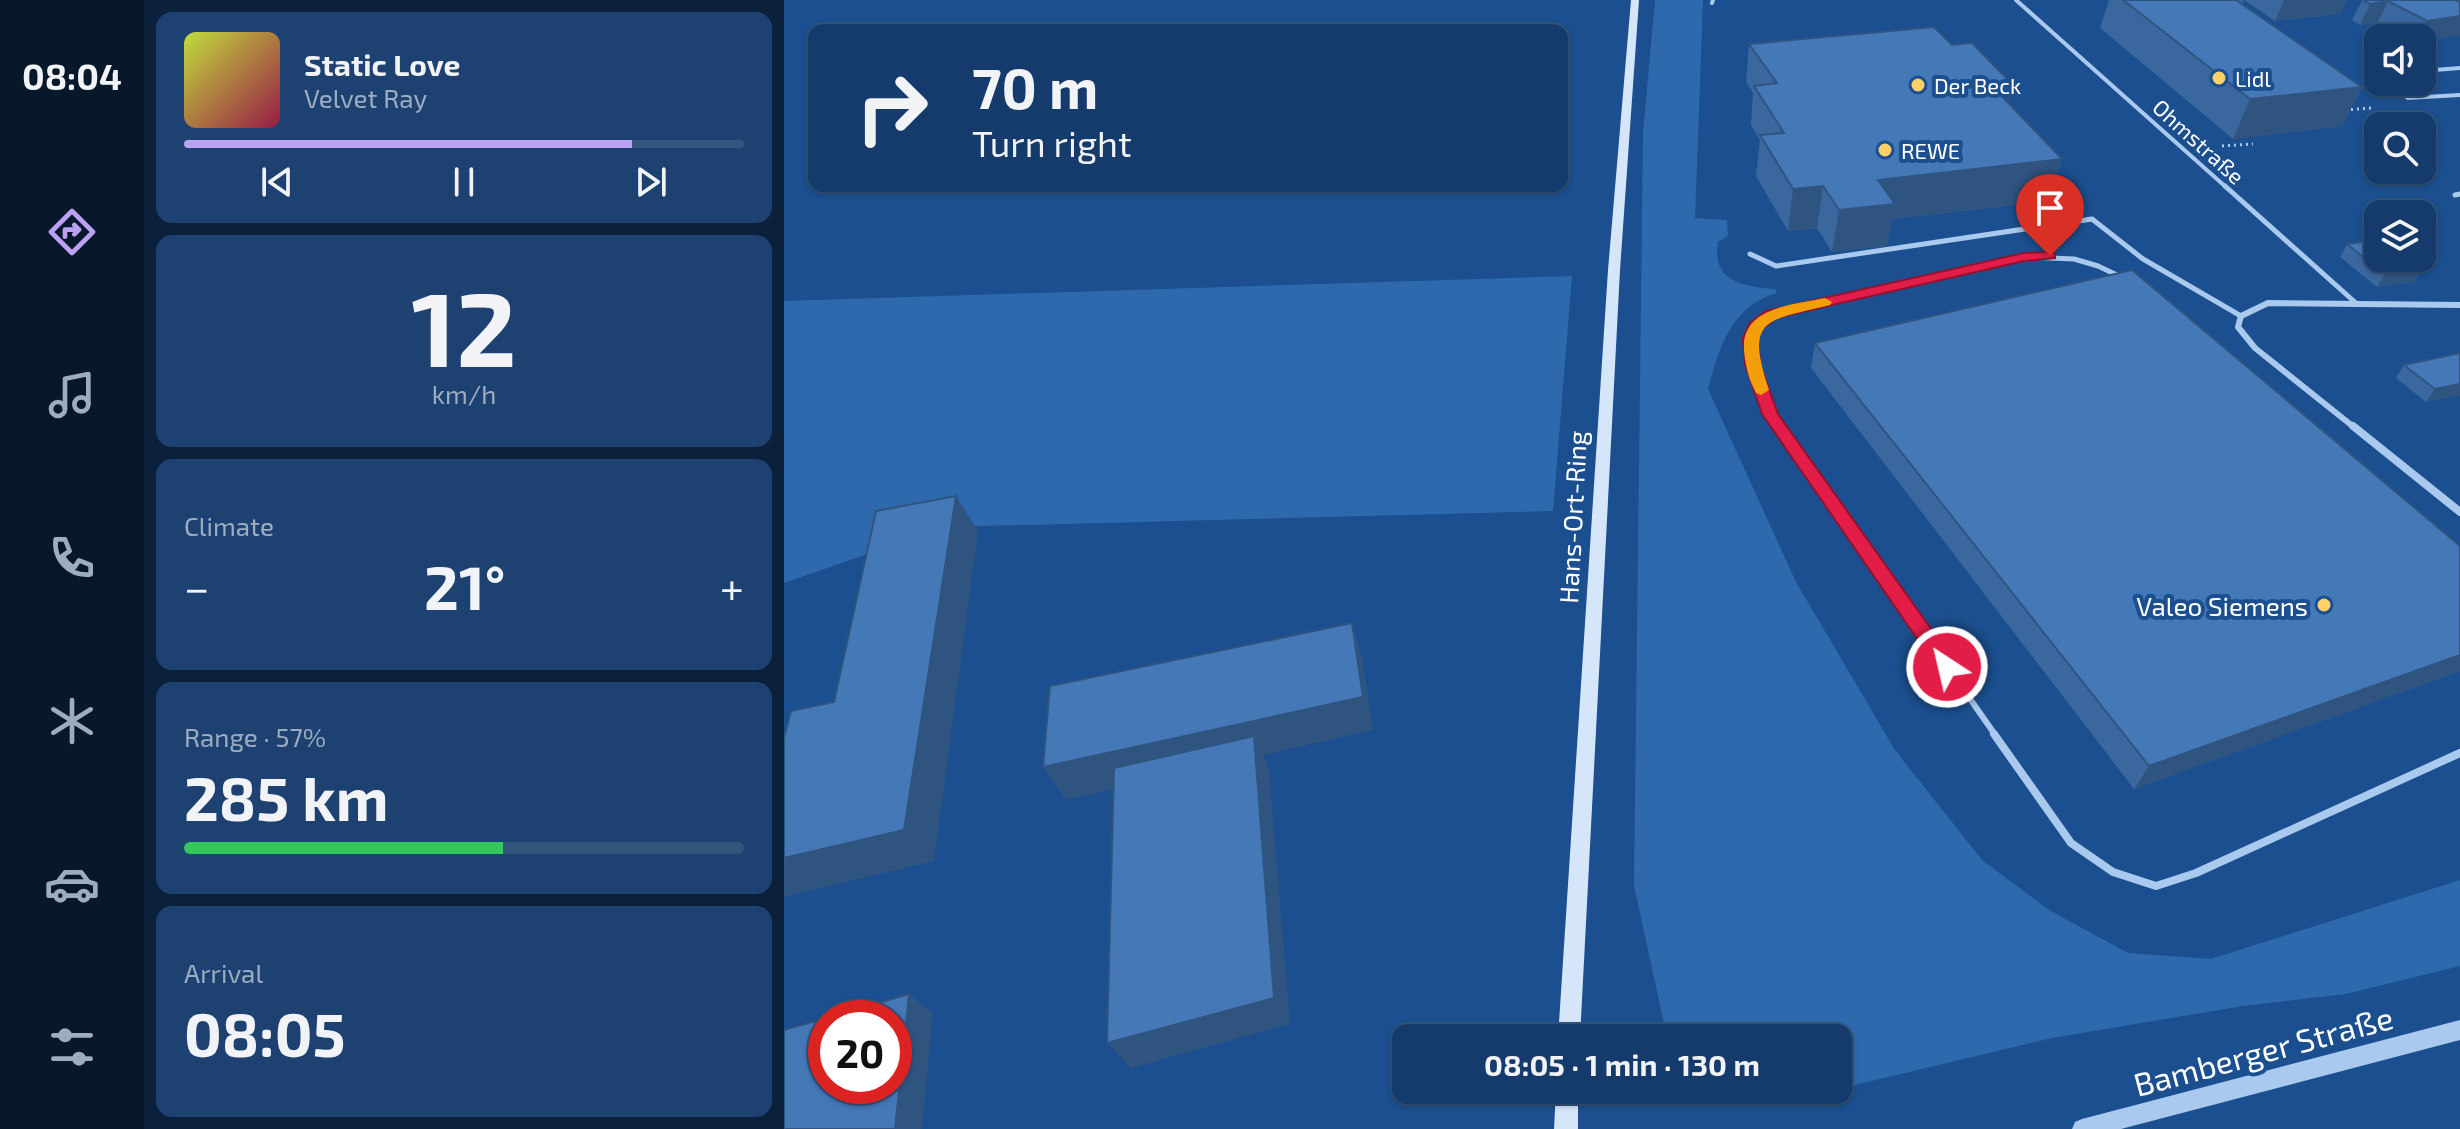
<!DOCTYPE html>
<meta charset="utf-8">
<style>
body{margin:0;font-family:"Exo 2",sans-serif;background:#1d4271;color:#f1f3f6;height:100vh;display:flex;flex-direction:column;font-size:30px;white-space:nowrap}
*{box-sizing:border-box;margin:0}
p{font-size:26px;color:#9dadc1}
.icon{flex:none;width:44px;height:44px;fill:none;stroke:currentColor;stroke-width:2;stroke-linecap:round;stroke-linejoin:round}
.map{position:relative;flex:1;overflow:hidden}
.drawer{display:flex;flex-direction:column;gap:12px;padding:12px;background:#0b203b;width:640px}
.drawer>*{flex:none}
.banner{position:absolute;left:24px;top:24px;width:760px;height:168px;border-radius:16px;box-shadow:0 2px 6px #0004,0 0 0 2px #33557e;background:#143b6b;color:#f1f3f6;overflow:hidden}
.buttons{position:absolute;left:1580px;top:24px;display:grid;gap:16px}
.buttons a{display:grid;place-items:center;width:72px;height:72px;border-radius:16px;background:#143b6b;box-shadow:0 2px 6px #0004,0 0 0 2px #33557e;font-size:40px}
.speed{position:absolute;left:24px;top:1000px;display:flex;gap:16px;font-size:40px;font-weight:700;text-align:center}
.speed>*{display:grid;place-content:center;width:104px;height:104px;border-radius:50%;background:#143b6b;box-shadow:0 2px 6px #0004,0 0 0 2px #33557e;line-height:1}
.speed .limit{border:12px solid #d22;background:#fff;color:#111}
.pin{position:absolute;display:grid;place-items:center;width:68px;height:68px;color:#fff;margin:-82px -34px;border-radius:50% 50% 50% 0;rotate:-45deg;box-shadow:0 0 8px #0007}
.pin .icon{rotate:45deg}
.me{position:absolute;width:88px;margin:-44px;rotate:325deg;stroke-linejoin:round;filter:drop-shadow(0 0 6px #0008)}
.turn{display:flex;align-items:center;gap:28px;height:168px;padding:0 32px;font-size:36px}
.turn .icon{width:104px;height:104px;stroke-width:2.5}
.turn b{display:block;font-size:56px;line-height:68px}
.big{font-size:60px;font-weight:700;line-height:1.1}
.drawer .tile{flex:1;display:flex;flex-direction:column;justify-content:center;gap:12px;min-width:0;padding:0 28px;border-radius:16px;background:#1d4271}
.drawer .dial{align-items:center;gap:0}
.dial b{font-size:104px;line-height:1}
.song{display:flex;align-items:center;gap:24px}
.cover{width:96px;height:96px;border-radius:12px;background:linear-gradient(135deg,hsl(70 70% 55%),hsl(340 70% 35%))}
.played{height:8px;border-radius:4px;background:linear-gradient(90deg,#bca0f2 80%,#33557e 80%)}
.keys{display:flex;justify-content:space-around;direction:ltr}
.heat{display:flex;justify-content:space-between;align-items:center;font-size:44px;direction:ltr}
.charge{height:12px;border-radius:6px;background:linear-gradient(90deg,#34c759 57%,#33557e 0)}
.trip{position:absolute;left:608px;top:1024px;width:460px;height:80px;border-radius:16px;background:#143b6b;box-shadow:0 2px 6px #0004,0 0 0 2px #33557e;font-weight:700;line-height:80px;text-align:center}
main{display:flex;flex:1;min-height:0}
.tabs{display:flex;flex-direction:column;width:144px;justify-content:space-around;align-items:center;background:#08182b;color:#9dadc1}
.tabs .icon{width:56px;height:56px}
.tabs .active{color:#bca0f2}
.tabs b{font-size:36px;color:#f1f3f6}
.map>svg:first-child{display:block}
</style>
<main>
<nav class="tabs">
<b>08:04</b>
<svg class="icon active" aria-label="directions" viewBox="0 0 24 24"><path d="M12 3l9 9-9 9-9-9zM9 14v-3h6M13 9l2 2-2 2"/></svg>
<svg class="icon" aria-label="music" viewBox="0 0 24 24"><path d="M9 18V5l10-2v13"/><circle cx="6" cy="18" r="3"/><circle cx="16" cy="16" r="3"/></svg>
<svg class="icon" aria-label="phone" viewBox="0 0 24 24"><path d="M5 4h4l2 5-3 2q2 4 5 5l2-3 5 2v4C11 20 4 13 5 4z"/></svg>
<svg class="icon" aria-label="climate" viewBox="0 0 24 24"><path d="M12 3v18M4 7l16 10M4 17L20 7"/></svg>
<svg class="icon" aria-label="car" viewBox="0 0 24 24"><path d="M5 17H2v-5l4-1 3-4h7l3 4 3 1v5h-3M9 17h6M6 11h13"/><circle cx="7" cy="17" r="2"/><circle cx="17" cy="17" r="2"/></svg>
<svg class="icon" aria-label="filters" viewBox="0 0 24 24"><path d="M4 7h16M4 17h16"/><circle cx="9" cy="7" r="2"/><circle cx="15" cy="17" r="2"/></svg>
</nav>
<section class="drawer">
<div class="tile">
<div class="song"><i class="cover"></i><div><b>Static Love</b><p>Velvet Ray</p></div></div>
<div class="played"></div>
<div class="keys"><svg class="icon" aria-label="previous" viewBox="0 0 24 24"><path d="M18 5L8 12l10 7zM5 5v14"/></svg><svg class="icon" aria-label="pause" viewBox="0 0 24 24"><path d="M8 5v14M16 5v14"/></svg><svg class="icon" aria-label="next" viewBox="0 0 24 24"><path d="M6 5l10 7-10 7zM19 5v14"/></svg></div>
</div>
<div class="tile dial"><b>12</b><p>km/h</p></div>
<div class="tile"><p>Climate</p>
<div class="heat"><a>−</a><b class="big">21°</b><a>+</a></div>
</div>
<div class="tile"><p>Range · 57%</p><b class="big">285 km</b><div class="charge"></div></div>
<div class="tile"><p>Arrival</p><b class="big">08:05</b></div>
</section>
<div class="map">
<svg width="1676" height="1129" viewBox="0 0 1676 1129">
<rect width="100%" height="100%" fill="#1b4f8f"/>
<g fill="#2e69ad">
<path d="M871 0H919L911 218 943 220 944 236 934 242C927 281 959 287 991 289L993 293C947 306 935 348 924 389L1012 582 1111 750 1198 860 1265 910 1344 953 1427 959 1676 880V966L1562 994 1459 1006 1268 1038 1054 1089V1038H893L880 1023 850 886 859 133Z"/>
<path d="M788 276 769 511 161 527 0 583V301Z"/>
</g>
<g fill="none" stroke-linecap="round" stroke-linejoin="round">
<g stroke="#a9c9ee" stroke-width="3" stroke-dasharray="2 4" stroke-linecap="butt">
<path d="M1561 110 1587 108"/>
<path d="M1438 146 1469 144"/>
</g>
<g stroke="#a9c9ee" stroke-width="4">
<path d="M1232 0 1443 188"/>
<path d="M928 3 929 0"/>
<path d="M1638 71 1676 68"/>
<path d="M1594 74H1590L1594 77"/>
<path d="M1601 82 1624 98 1676 95"/>
</g>
<g stroke="#a9c9ee" stroke-width="5">
<path d="M1441 186 1573 304"/>
<path d="M1671 195 1676 194"/>
<path d="M966 254 992 266 1308 219 1359 259 1457 316"/>
<path d="M996 428C983 409 954 347 971 326 975 321 982 317 987 314L1240 257 1290 259 1314 266 1337 277"/>
</g>
<path stroke="#a9c9ee" stroke-width="6" d="M995 426 1212 736"/>
<path stroke="#a9c9ee" stroke-width="8" d="M1210 734 1287 843 1329 872 1372 886 1412 873 1676 753"/>
<path stroke="#a9c9ee" stroke-width="6" d="M1571 428 1471 348 1454 327 1457 316 1484 303 1676 305"/>
<path stroke="#a9c9ee" stroke-width="8" d="M1569 426 1676 512"/>
<path fill="#a9c9ee" fill-rule="evenodd" d="M1676 1020V1040L1337 1129H1288L1291 1122 1298 1119Z"/>
<g fill="#d6e6fa" fill-rule="evenodd">
<path d="M847 0H855L836 270 796 1038H774L824 270Z"/>
<path d="M772 1090H794V1129H770Z"/>
</g>
</g>
<g fill="#3a679d">
<path d="M1325 0H1460L1458 4 1578 87 1558 126 1449 139 1316 28Z"/>
<path d="M1460 0H1563L1556 14 1491 21Z"/>
<path d="M1578 0H1676V35L1638 42V38H1624L1594 22 1576 25 1568 20Z"/>
<path d="M965 44 1168 45 1230 86 1225 104 1278 159 1265 201 1108 219 1103 246 1048 252 1033 228 1004 231 972 176 976 140 967 125 969 93 962 82Z"/>
<path d="M1563 244 1638 269 1630 282 1593 287 1556 257Z"/>
<path d="M1031 343 1676 546V671L1350 789 1027 368Z"/>
<path d="M1676 353V395L1642 402 1612 378 1620 365Z"/>
</g>
<g fill="#305480">
<path d="M1500 0H1563L1556 14 1491 21Z"/>
<path d="M1604 1 1594 22 1576 25 1586 4Z"/>
<path d="M1676 16V35L1638 42V38H1634L1643 21Z"/>
<path d="M1230 86 1220 125 1210 88Z"/>
<path d="M1578 87 1558 126 1449 139 1466 99Z"/>
<path d="M1278 159 1265 201 1108 219 1103 246 1048 252 1055 210 1094 180Z"/>
<path d="M1039 186 1033 228 1004 231 1009 189Z"/>
<path d="M1638 269 1630 282 1593 287 1601 275Z"/>
<path d="M1676 384V395L1642 402 1651 389Z"/>
<path d="M172 496 194 531 150 861 0 897V858Z"/>
<path d="M568 623 578 658 589 730 479 755 485 769 506 1024 347 1068 323 1043 472 757 282 800 259 767Z"/>
<path d="M1676 655V671L1350 789 1365 766Z"/>
<path d="M125 994 149 1013 138 1129H111Z"/>
</g>
<g fill="#4478b7" stroke="#305480" stroke-width="2">
<path d="M1339 0H1452L1578 87 1466 99Z"/>
<path d="M1579 0H1671L1676 2V16L1643 21 1604 1 1586 4Z"/>
<path d="M1150 27 1168 45 1188 43 1230 86 1210 88 1278 159 1094 180 1111 204 1055 210 1039 186 1009 189 976 135 1000 133 970 86 993 83 965 44Z"/>
<path d="M1594 240V258H1624L1638 269 1601 275 1563 244Z"/>
<path d="M1348 270 1676 546V655L1365 766 1031 343Z"/>
<path d="M1676 353V384L1651 389 1620 365Z"/>
<path d="M172 496 120 830 0 858V738L7 711 50 702 92 511Z"/>
<path d="M568 623 579 697 259 767 266 686Z"/>
<path d="M470 736 490 998 323 1043 330 768Z"/>
<path d="M125 994 111 1129H0V1030L42 1018V1086H110V1018H43Z"/>
</g>
<path fill="#e11d48" stroke="#92132f" stroke-width="2" d="M1266 252 1271 253V258L1240 261 992 318 978 329 974 338 976 364 994 414 1170 661 1173 667 1170 672H1156L978 414 961 364 959 338 966 323 982 311 1240 253Z"/>
<path fill="#f59e0b" d="M1041 298 1048 302 1046 305C983 321 960 316 985 390L977 395 972 393C965 380 961 365 960 350 957 307 1009 305 1041 298Z"/>
<g fill="#ffd166" stroke="#1b4f8f" stroke-width="3">
<circle cx="1435" cy="78" r="8"/>
<circle cx="1134" cy="85" r="8"/>
<circle cx="1101" cy="150" r="8"/>
<circle cx="1540" cy="605" r="8"/>
</g>
<g text-anchor="middle" dominant-baseline="central" stroke-width="8" stroke-linejoin="round" paint-order="stroke">
<g font-size="22" fill="#fff" stroke="#1b4f8f" text-anchor="start">
<text x="1451" y="78">Lidl</text>
<text x="1150" y="85">Der Beck</text>
<text x="1117" y="150">REWE</text>
</g>
<g font-size="22" fill="#fff" stroke="#1b4f8f">
<text transform="translate(1415 141) rotate(42)">Ohmstraße</text>
</g>
<g font-size="26" fill="#fff" stroke="#1b4f8f">
<text transform="translate(788 517) rotate(-87)">Hans-Ort-Ring</text>
</g>
<g font-size="26" fill="#fff" stroke="#1b4f8f" text-anchor="end">
<text x="1524" y="605">Valeo Siemens</text>
</g>
<g font-size="32" fill="#fff" stroke="#1b4f8f">
<text transform="translate(1479 1050) rotate(-15)">Bamberger Straße</text>
</g>
</g>
</svg>
<div class="buttons">
<a><svg class="icon" aria-label="sound" viewBox="0 0 24 24"><path d="M4 9h4l5-4v14l-5-4H4zM17 9q2 3 0 6"/></svg></a>
<a><svg class="icon" aria-label="search" viewBox="0 0 24 24"><circle cx="10" cy="10" r="6"/><path d="M15 15l6 6"/></svg></a>
<a><svg class="icon" aria-label="layers" viewBox="0 0 24 24"><path d="M12 4l9 5-9 5-9-5zM3 14l9 5 9-5"/></svg></a>
</div>
<div class="speed"><div class="limit">20</div></div>
<div class="pin" style="left:1266px;top:256px;background:#d93025"><svg class="icon" aria-label="arrive" viewBox="0 0 24 24"><path d="M6 21V4h12l-3 4 3 4H6"/></svg></div>
<svg class="me" style="left:1163px;top:667px" viewBox="-20 -20 40 40"><circle r="17" fill="#e11d48" stroke="#fff" stroke-width="3"/><path d="M0-11L8 9 0 5-8 9z" fill="#fff"/></svg>
<div class="trip">08:05 · 1 min · 130 m</div>
<div class="banner">
<div class="turn"><svg class="icon" aria-label="right" viewBox="0 0 24 24"><path d="M7 20v-9h11M14 6l5 5-5 5"/></svg><div><b>70 m</b>Turn right</div></div>
</div>
</div>
</main>
